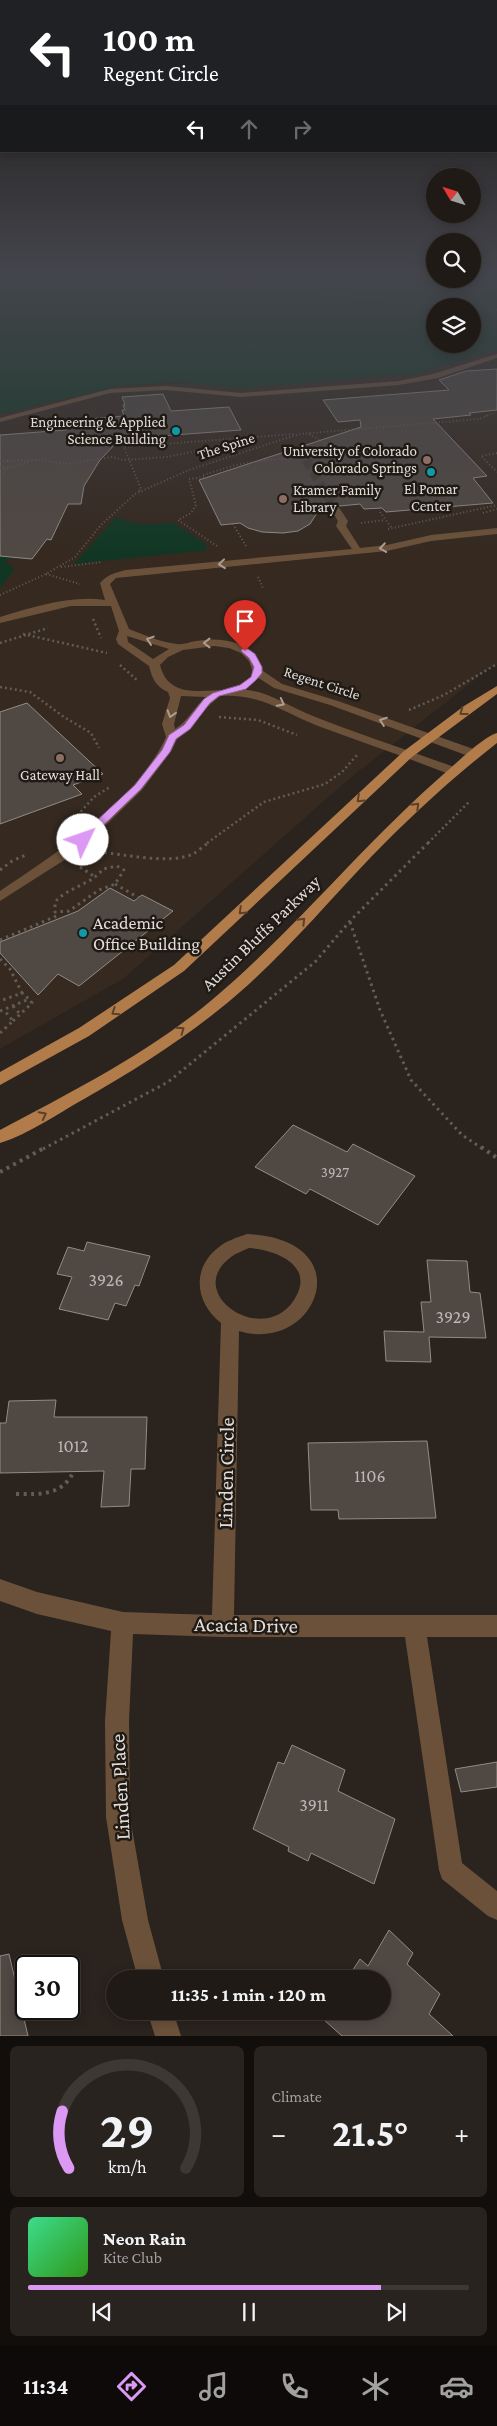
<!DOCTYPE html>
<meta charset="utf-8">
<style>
body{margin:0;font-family:"Crimson Pro",serif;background:#28231f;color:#f1f3f6;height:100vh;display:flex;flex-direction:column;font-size:19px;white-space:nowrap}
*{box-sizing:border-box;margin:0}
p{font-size:16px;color:#a2a1a1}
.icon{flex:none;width:28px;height:28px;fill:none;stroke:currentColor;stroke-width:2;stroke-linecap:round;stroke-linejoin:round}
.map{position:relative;height:2036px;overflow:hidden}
.drawer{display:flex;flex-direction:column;gap:10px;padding:10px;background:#120e0c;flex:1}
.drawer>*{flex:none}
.banner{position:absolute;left:0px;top:0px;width:498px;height:152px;box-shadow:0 2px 12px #0003,0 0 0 1px #3d3835;background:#202124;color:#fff;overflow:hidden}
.needle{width:32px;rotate:308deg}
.tools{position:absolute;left:426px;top:168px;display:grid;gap:10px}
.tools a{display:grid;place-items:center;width:55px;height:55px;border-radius:50%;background:#201a16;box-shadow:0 2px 12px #0003,0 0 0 1px #3d3835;font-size:25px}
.speed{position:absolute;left:15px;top:1955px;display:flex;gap:10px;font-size:25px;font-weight:700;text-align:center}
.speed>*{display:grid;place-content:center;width:65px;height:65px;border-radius:50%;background:#201a16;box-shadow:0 2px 12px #0003,0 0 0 1px #3d3835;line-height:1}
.speed .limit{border:2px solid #111;border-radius:8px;background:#fff;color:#111}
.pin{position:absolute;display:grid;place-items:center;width:42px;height:42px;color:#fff;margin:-51px -21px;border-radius:50% 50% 50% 0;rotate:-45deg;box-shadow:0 0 5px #0007}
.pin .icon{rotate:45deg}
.me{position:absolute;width:55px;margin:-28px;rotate:48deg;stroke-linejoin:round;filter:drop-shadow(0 0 4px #0008)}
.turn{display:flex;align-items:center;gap:18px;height:105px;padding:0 20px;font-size:22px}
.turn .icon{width:65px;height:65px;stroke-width:2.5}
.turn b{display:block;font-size:35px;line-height:42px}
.lanes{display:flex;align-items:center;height:48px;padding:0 20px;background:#0003;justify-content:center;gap:25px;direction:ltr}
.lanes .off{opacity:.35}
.big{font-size:38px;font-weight:700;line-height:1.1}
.drawer .card{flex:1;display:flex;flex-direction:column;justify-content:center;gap:8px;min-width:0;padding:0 18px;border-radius:8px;background:#28231f}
.drawer .dial{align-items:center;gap:0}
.dial svg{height:130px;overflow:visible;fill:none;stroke:#3d3835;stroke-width:7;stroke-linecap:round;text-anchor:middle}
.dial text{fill:#f1f3f6;stroke:none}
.song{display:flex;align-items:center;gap:15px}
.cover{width:60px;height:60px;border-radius:8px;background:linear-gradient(135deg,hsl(150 70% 55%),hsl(110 70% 35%))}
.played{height:5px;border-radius:2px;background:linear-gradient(90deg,#dc99f4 80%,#3d3835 80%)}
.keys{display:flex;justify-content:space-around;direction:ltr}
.heat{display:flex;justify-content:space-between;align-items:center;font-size:28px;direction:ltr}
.drawer .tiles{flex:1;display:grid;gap:10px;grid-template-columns:1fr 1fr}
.card:last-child{grid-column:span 2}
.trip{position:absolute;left:106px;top:1970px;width:285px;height:50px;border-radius:25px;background:#201a16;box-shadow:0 2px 12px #0003,0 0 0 1px #3d3835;font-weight:700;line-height:50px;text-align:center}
.tab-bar{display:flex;height:80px;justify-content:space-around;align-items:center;background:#0d0a09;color:#a2a1a1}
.tab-bar .icon{width:35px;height:35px}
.tab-bar .current{color:#dc99f4}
.tab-bar b{font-size:22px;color:#f1f3f6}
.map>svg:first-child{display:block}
</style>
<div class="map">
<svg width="497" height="2036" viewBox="0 0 497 2036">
<rect width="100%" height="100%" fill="#2a231e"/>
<path fill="#352920" d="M497 350V665L487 670 349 779 123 979 0 1049V414L119 386 415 374Z"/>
<g fill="#113724" fill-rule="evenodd">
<path d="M0 269H435V279H472L473 269H497V350L415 374 244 388 176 382 119 386 0 414ZM435 306H472V344H435Z"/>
<path d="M116 517 138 524 174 523 207 545 205 547 208 550 74 564Z"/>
<path d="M0 556 10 557 5 564 12 565 14 570 0 588Z"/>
</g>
<g fill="#504843" stroke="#948b85">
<path d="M497 369V410L469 413 471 415 433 419 487 476 473 478 493 503 386 512 382 508 364 509 360 504 340 506 334 503 320 508 310 524 298 531 283 533 262 532 248 528 240 523 221 525 199 480 361 427 360 420 338 422 323 400 449 390 439 380 466 371Z"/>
<path d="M163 394 171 411 229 407 241 430 120 439 100 460 84 486 81 504H68L51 540 47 539 32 559 0 556V435L66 430 63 421 124 416 122 410H125L123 405H125L122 397Z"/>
<path d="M27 703 103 774 73 785 82 794 0 824V712Z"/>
<path d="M110 888 134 901 142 895 173 911 79 986 58 974 38 995 0 953V942L78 911Z"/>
<path d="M293 1125 347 1152 353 1144 415 1176 378 1225 310 1189 306 1194 255 1167Z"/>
<path d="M87 1242 150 1256 139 1286 135 1285 126 1306 115 1303 108 1320 59 1309 72 1277 57 1274 68 1247 84 1251Z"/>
<path d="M427 1260 467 1261 470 1292 480 1293 486 1338 429 1337 431 1362 386 1361 384 1331 424 1332 421 1302H431Z"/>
<path d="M56 1400 54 1417H147L145 1469H131L129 1506 101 1507 104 1471 0 1473V1423H6L9 1401Z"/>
<path d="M427 1441 436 1518 339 1519 338 1510H311L308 1443Z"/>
<path d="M292 1745 345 1770 338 1791 395 1819 374 1884 311 1853 308 1861 288 1851 289 1847 253 1829 278 1762 284 1764Z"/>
<path d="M497 1762V1787L461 1792 455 1769Z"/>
<path d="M389 1930 413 1953 407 1964 440 1994 429 2014 453 2036H342L323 2019 328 2011H382V1979H347L360 1959 368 1966Z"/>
<path d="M9 1954 28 2036H0V1956Z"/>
</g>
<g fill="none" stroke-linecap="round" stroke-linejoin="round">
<path stroke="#463f3a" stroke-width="9" stroke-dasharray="9 4.5" stroke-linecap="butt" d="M306 460 335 508"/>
<g stroke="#625c57" stroke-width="1" stroke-dasharray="1 2" stroke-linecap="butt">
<path d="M154 269 233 285 463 306"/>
<path d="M472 308 497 310"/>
<path d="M486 416 497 412"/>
</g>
<g stroke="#625c57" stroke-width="2" stroke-dasharray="1 2.5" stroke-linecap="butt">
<path d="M497 453 481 456 497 472"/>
<path d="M0 461 42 460 65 464 112 457 123 460 166 457 211 448 239 439"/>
<path d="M0 468 14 467 30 461"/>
<path d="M4 474 6 468"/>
<path d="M139 491 141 489 124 447 294 434"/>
<path d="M380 512 391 527"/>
<path d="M483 513 497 509"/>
<path d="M361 523 385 520"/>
<path d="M233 524 246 546"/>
<path d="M388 529 497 505"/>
<path d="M217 546 178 520 191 513 196 505 189 479 204 477 203 475 236 465 260 461 335 454 342 448 332 447 309 434"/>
<path d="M61 567 102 562"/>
<path d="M46 574 80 584"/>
<path d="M258 577 263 588"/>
<path d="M0 595 46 574 75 557 101 525 135 494 189 470 299 434 479 419 489 415"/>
</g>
<g stroke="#625c57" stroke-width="2.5" stroke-dasharray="2 3" stroke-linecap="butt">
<path d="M93 619 101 638"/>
<path d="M23 634 107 653"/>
<path d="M0 643 48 628"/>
<path d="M120 665 138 681"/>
<path d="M0 687 30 692 64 717 91 733 99 748"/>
<path d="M409 710 444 695 497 664"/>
<path d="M219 717 258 720 297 735"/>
<path d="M74 819 94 797 110 787"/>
<path d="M207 843 264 802 325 784 342 772 357 755"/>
<path d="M428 843 470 801"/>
</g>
<g stroke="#625c57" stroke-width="3" stroke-dasharray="2.5 4" stroke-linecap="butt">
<path d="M98 852C125 854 168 865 193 854 198 851 204 846 209 842"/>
<path d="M117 866 124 870 115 884 99 890 69 911 55 912V902C68 887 91 885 103 869Z"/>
<path d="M80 867 95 877"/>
<path d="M0 870 12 861 26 855"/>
<path d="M115 884 139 898"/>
<path d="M350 922 380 1010 411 1080 462 1135 483 1149"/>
<path d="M0 940 59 915"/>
<path d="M0 959 10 969 22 993 0 1001"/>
<path d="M13 1006 20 1014"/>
<path d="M0 1011 29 999 22 993"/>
<path d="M13 1021 32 1003 29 999"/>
<path d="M0 1033 13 1021 4 1010"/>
<path d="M43 1149 168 1082 315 962 350 921 429 842"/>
</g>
<g stroke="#625c57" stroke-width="4" stroke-dasharray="3 4.5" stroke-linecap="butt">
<path d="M481 1147 497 1158"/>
<path d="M0 1172 46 1147"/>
<path d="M16 1494C41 1494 62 1496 74 1471"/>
</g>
<g fill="#6b513a" fill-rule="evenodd">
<path d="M497 354V358L438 378 399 385 241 397 166 390 110 393 0 422V418L110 389 166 386 241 393 399 381 433 374Z"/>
<path d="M335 505 338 506 348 521 346 526 360 548 387 545 431 535 497 528V534L431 541 387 551 116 578 110 584 129 629C144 635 160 642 177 644 183 645 190 642 196 641 223 636 255 642 263 671L282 684 338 701 479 751 481 754 479 757H471L330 705 274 688 254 675 249 661 241 653 229 648 214 646 183 650 168 657 160 665C170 706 217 685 248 690 270 693 287 705 308 714 357 734 408 750 457 768L459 771 453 775 449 774C405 757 362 742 318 726 280 711 263 694 220 696L205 709 191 729 177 739 172 750 142 790 107 824 77 852 0 901V891C58 852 136 802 166 737L162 724 170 698 168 692C156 687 152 678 149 666L118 644 116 639 119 631 111 606H71L0 623V617C34 607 70 595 105 600L100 583C108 574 115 573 126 570L352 549 336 526 338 521 330 508ZM127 636 169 649 153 659 128 642ZM181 696 206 697C194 707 188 721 175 729L174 724Z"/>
<path d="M247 1234C363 1239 317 1355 239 1331L234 1615H497V1637H427L462 1863 497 1891V1920L488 1916 442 1879 439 1870 405 1637H223L133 1634 129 1721 130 1817 148 1920 164 1979H138L122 1920 106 1817 105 1721 111 1631 37 1614 0 1601V1579L37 1592 123 1612 212 1615 221 1323C195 1303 191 1268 219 1247 226 1241 238 1237 247 1234ZM249 1248C277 1250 316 1266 294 1300 263 1348 182 1293 231 1257 236 1253 243 1251 249 1248Z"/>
<path d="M147 2011H173L181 2036H155Z"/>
</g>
<g fill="#b27b4a" fill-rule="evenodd">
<path d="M497 686V694L412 757 184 971 89 1036 0 1085V1072L79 1028 174 965 404 751 464 706Z"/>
<path d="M497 733V743C452 778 411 816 371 857 330 900 292 945 248 985 198 1030 142 1066 84 1099 57 1114 29 1134 0 1143V1130C73 1091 149 1053 213 999 296 929 364 843 446 772 458 762 483 737 497 733Z"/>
</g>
</g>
<defs><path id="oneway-chevron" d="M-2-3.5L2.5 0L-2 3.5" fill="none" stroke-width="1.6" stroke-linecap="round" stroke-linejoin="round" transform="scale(1.25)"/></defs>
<g stroke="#ac9e91">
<use href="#oneway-chevron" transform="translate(383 548) rotate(172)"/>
<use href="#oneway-chevron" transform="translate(222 564) rotate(174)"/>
<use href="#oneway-chevron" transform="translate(150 640) rotate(-162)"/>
<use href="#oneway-chevron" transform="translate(207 643) rotate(180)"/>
<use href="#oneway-chevron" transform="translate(281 703) rotate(27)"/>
<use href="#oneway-chevron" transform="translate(171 714) rotate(107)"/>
<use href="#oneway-chevron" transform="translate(383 721) rotate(-160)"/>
</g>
<g stroke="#5a412a">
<use href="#oneway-chevron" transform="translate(463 712) rotate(143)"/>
<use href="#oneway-chevron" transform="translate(360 799) rotate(137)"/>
<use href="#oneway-chevron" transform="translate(416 806) rotate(-45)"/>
<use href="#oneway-chevron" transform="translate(242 911) rotate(136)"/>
<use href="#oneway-chevron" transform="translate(302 921) rotate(-45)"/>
<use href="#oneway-chevron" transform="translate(115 1012) rotate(146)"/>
<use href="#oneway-chevron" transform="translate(181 1030) rotate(-35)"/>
<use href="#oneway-chevron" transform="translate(43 1115) rotate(-28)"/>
</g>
<linearGradient id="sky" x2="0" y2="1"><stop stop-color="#171310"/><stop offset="0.49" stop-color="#44454c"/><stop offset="1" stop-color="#44454c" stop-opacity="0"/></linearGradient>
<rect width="497" height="554" fill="url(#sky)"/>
<path fill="#dc99f4" stroke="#8f639f" d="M242 649H248L255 654 262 667V673L256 680 246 689 219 696 210 703 190 729 176 739 170 752 141 789 86 842H79V837L135 785 162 750 169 735 184 725 204 699 213 693 240 685 251 677 254 667 249 658 241 651Z"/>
<g fill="#0f9aa8" stroke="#201a15" stroke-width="2">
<circle cx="176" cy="431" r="5"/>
<circle cx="431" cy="472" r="5"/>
<circle cx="83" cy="933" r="5"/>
</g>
<g fill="#8d6e63" stroke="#201a15" stroke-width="2">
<circle cx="427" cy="460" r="5"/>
<circle cx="283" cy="499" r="5"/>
<circle cx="60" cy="758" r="5"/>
</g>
<g text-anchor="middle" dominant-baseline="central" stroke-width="5" stroke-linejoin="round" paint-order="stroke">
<g font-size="15" fill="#e2ddd9" stroke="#201a15" text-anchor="end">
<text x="166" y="422">Engineering &amp; Applied<tspan x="166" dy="17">Science Building</tspan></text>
<text x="417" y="451">University of Colorado<tspan x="417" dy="17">Colorado Springs</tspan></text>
<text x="431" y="489" text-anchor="middle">El Pomar<tspan x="431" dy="17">Center</tspan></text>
<text x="293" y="490" text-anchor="start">Kramer Family<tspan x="293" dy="17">Library</tspan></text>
<text x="60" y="775" text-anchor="middle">Gateway Hall</text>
</g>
<g font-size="15" fill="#e2ddd9" stroke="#201a15">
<text transform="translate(226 446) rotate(-18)">The Spine</text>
<text transform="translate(322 683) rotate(18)">Regent Circle</text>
</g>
<g font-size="15" fill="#beb8b4">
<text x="335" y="1172">3927</text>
</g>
<g font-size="18" fill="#e2ddd9" stroke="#201a15" text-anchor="start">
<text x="93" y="923">Academic<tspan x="93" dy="21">Office Building</tspan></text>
</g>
<g font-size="18" fill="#e2ddd9" stroke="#201a15">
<text transform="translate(261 933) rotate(-44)">Austin Bluffs Parkway</text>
</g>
<g font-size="18" fill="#beb8b4">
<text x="106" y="1280">3926</text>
<text x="453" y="1317">3929</text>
<text x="73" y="1446">1012</text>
<text x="370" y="1476">1106</text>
<text x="314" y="1805">3911</text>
</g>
<g font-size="21" fill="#e2ddd9" stroke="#201a15">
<text transform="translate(226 1473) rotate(-89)">Linden Circle</text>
<text transform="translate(246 1625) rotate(1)">Acacia Drive</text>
<text transform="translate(120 1787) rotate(-93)">Linden Place</text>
</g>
</g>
</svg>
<div class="tools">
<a><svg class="needle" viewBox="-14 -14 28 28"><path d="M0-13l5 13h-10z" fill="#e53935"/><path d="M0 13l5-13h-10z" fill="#a2a1a1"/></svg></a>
<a><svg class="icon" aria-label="search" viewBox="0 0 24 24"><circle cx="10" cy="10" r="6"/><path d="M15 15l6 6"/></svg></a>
<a><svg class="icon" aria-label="layers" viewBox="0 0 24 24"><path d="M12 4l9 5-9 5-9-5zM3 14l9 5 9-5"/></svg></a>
</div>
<div class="speed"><div class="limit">30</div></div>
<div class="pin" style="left:245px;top:651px;background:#d93025"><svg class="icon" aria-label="arrive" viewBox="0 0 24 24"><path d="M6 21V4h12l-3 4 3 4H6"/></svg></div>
<svg class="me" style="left:83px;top:840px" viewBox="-20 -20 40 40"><circle r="19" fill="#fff"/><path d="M0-13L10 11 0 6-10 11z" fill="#dc99f4"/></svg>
<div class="trip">11:35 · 1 min · 120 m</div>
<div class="banner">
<div class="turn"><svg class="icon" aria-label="left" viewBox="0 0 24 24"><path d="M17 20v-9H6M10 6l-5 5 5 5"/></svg><div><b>100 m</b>Regent Circle</div></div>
<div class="lanes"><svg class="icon" aria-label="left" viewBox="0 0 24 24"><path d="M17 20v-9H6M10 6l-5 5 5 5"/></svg><svg class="icon off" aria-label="ahead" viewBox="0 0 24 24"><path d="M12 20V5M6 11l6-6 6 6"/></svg><svg class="icon off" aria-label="right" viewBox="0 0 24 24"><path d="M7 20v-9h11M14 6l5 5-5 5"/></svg></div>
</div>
</div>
<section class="drawer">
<div class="tiles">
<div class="card dial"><svg viewBox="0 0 100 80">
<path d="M14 69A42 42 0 1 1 86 69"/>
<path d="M14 69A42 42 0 0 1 10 34" stroke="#dc99f4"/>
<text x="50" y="56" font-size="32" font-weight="700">29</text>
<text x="50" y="72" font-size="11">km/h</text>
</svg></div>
<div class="card"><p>Climate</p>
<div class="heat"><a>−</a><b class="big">21.5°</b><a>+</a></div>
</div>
<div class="card">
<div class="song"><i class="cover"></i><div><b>Neon Rain</b><p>Kite Club</p></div></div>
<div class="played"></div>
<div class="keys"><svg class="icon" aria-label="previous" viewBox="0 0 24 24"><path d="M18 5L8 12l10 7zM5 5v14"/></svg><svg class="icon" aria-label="pause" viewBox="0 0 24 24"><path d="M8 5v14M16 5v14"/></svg><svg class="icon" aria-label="next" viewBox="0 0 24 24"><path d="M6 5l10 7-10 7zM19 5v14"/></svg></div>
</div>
</div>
</section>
<nav class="tab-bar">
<b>11:34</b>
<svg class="icon current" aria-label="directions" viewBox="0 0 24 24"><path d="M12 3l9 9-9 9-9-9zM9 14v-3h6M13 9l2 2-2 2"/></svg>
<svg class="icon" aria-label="music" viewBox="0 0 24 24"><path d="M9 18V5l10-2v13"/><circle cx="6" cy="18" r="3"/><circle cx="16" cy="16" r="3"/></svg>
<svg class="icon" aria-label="phone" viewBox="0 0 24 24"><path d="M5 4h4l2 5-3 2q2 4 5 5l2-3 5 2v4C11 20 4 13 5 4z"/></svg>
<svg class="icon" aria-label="climate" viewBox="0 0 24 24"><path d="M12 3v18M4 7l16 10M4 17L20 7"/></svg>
<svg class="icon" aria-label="car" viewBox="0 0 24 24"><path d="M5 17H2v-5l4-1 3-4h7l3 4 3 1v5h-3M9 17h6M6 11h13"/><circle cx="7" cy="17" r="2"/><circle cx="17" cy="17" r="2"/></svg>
</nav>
